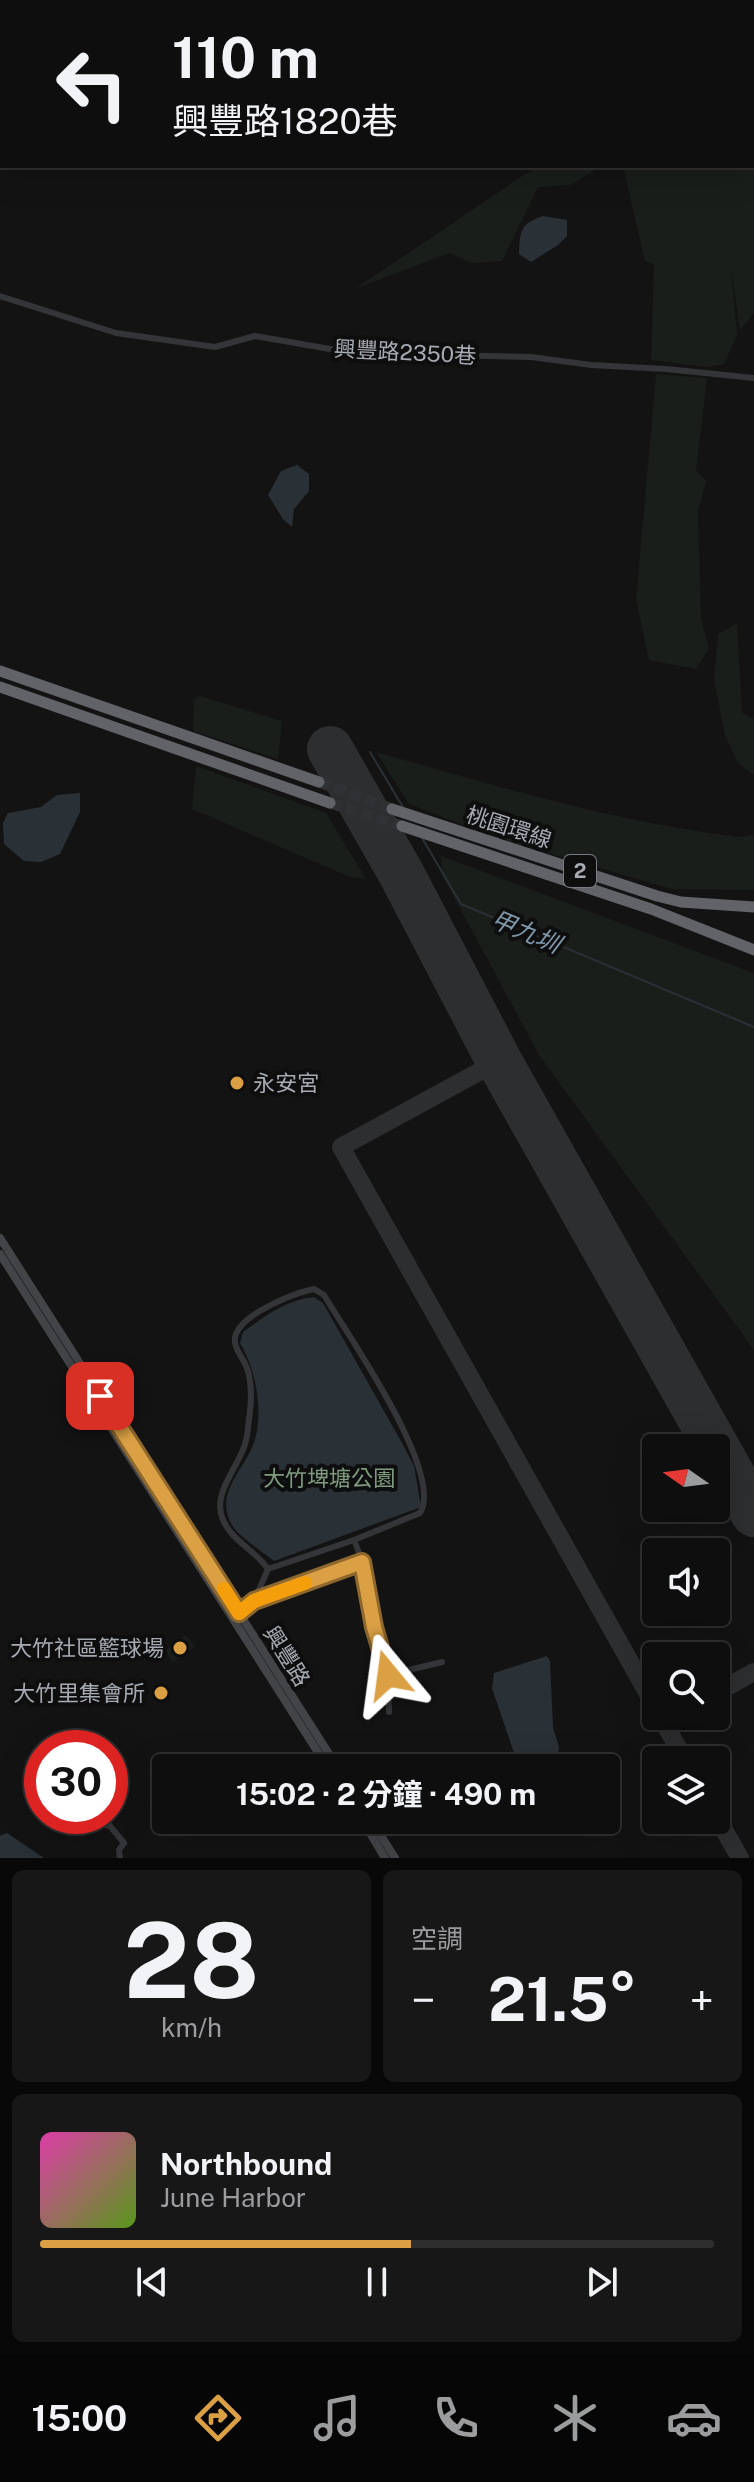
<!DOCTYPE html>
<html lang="zh-TW">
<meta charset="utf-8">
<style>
body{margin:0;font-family:"Public Sans","Noto Sans TC",sans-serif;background:#171718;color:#f1f3f6;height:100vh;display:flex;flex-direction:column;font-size:30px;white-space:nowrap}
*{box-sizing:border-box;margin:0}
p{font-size:26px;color:#9b9c9e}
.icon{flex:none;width:44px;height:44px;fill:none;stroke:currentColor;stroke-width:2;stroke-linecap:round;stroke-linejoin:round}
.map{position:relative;height:1858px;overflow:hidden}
.side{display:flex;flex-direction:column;gap:12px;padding:12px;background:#080808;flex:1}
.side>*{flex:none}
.guide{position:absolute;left:0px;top:0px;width:754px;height:168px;box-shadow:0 8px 32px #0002,0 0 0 2px #2e2e2f;background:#0e0e0f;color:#f1f3f6;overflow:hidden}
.needle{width:52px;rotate:284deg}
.buttons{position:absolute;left:642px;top:1434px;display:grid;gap:16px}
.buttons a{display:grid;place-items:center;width:88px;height:88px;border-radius:8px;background:#0e0e0f;box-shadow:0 8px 32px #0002,0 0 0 2px #2e2e2f;font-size:40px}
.speed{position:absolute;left:24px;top:1730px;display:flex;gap:16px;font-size:40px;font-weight:700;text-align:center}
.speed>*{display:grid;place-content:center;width:104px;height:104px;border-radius:50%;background:#0e0e0f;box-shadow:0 8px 32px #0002,0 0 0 2px #2e2e2f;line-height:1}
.speed .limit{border:12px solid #d22;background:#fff;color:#111}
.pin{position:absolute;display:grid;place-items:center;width:68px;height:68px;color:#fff;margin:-34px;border-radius:16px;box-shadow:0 4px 12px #0006}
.me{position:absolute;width:88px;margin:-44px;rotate:344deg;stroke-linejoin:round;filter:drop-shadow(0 0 6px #0008)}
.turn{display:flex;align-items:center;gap:28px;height:168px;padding:0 40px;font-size:36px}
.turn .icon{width:104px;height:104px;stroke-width:2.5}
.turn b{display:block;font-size:56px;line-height:68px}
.big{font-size:60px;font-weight:700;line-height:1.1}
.side .card{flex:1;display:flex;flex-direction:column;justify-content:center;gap:12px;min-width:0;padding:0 28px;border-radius:12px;background:#171718}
.side .dial{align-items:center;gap:0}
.dial b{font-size:104px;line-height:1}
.song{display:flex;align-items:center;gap:24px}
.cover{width:96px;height:96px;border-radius:12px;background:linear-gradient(135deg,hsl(320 70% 55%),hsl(90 70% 35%))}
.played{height:8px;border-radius:4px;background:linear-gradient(90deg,#dba044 55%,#2e2e2f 55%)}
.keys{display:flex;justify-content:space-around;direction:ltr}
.heat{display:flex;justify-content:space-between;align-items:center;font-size:44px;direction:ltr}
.side .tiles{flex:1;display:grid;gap:12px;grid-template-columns:1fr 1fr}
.card:last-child{grid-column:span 2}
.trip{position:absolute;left:152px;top:1754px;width:468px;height:80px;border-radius:8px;background:#0e0e0f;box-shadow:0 8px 32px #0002,0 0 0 2px #2e2e2f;font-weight:700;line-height:80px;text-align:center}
.menu{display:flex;height:128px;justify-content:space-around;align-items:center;background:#060606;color:#9b9c9e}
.menu .icon{width:56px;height:56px}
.menu .current{color:#dba044}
.menu b{font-size:36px;color:#f1f3f6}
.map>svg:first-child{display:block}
</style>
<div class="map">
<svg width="754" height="1858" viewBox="0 0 754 1858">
<rect width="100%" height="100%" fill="#131314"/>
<g fill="#191e1a">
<path d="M754 99V313L740 330 731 268 737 335 724 364 708 367 651 360 654 264 645 261 623 166H752Z"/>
<path d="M537 166H602L570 185 538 187 502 261 471 263 449 253 355 289Z"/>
<path d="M656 374 707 378 696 471 706 481 698 512 701 618 709 649 696 669 649 660 636 600Z"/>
<path d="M737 623 742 713 754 719V775L738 763 725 735 714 679 718 634Z"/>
<path d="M200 696 282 721 278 759 193 731 194 700Z"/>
<path d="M376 752C496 786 615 822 738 837L754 835V890L672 889 500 839 409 804Z"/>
<path d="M196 766 326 813 366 879 350 877 192 809Z"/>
<path d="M441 856 754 973V1350L539 1055 443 877Z"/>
<path d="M186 1635 195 1647 173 1662 165 1650Z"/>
</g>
<g fill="#2a3136">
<path d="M543 216 567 220V236L558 245 531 262 519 254C520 231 520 224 543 216Z"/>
<path d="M297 465 309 474V491L294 509 292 527 283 519 268 495 281 471Z"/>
<path d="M80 793V812L60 854 41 862 24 861 4 844 3 823 8 813 41 807 57 795Z"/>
<path d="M314 1297 323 1303 402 1443 414 1466 421 1507 274 1561C263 1552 238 1536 232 1525 214 1494 243 1471 253 1445 265 1416 256 1369 240 1343L243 1332C267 1315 284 1301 314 1297Z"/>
<path d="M547 1656 550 1661 553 1728 559 1747 557 1765 556 1768H519L492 1688 494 1673Z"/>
<path d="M7 1833 44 1858H0V1836Z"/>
</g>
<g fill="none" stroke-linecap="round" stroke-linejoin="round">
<g stroke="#2a3136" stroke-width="2">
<path d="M370 752 404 809"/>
<path d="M422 838 461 904 754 1027"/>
</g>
<g stroke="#2d2e30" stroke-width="18">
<path d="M499 1061 341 1147 656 1708"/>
<path d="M716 1693 754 1672"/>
<path d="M660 1716 685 1760"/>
<path d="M716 1816 740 1858"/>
</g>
<path stroke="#2d2e30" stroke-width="46" d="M330 749 402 875 499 1061 754 1514"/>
<g stroke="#303134" stroke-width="11" stroke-dasharray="11 5.5" stroke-linecap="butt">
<path d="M319 782 392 809"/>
<path d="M330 803 402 826"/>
</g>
<g stroke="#343538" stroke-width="6">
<path d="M0 296 116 333 215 347 255 336 353 353 531 357 591 365 666 369 754 378"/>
<path d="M354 1540 365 1568 374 1627 388 1675 389 1712"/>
<path d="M254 1601 362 1562"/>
<path d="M239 1613 254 1601 268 1569 354 1540 420 1513C445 1473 347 1334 324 1295L314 1289C294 1293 244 1313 236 1334 231 1346 243 1357 247 1368 254 1389 250 1413 247 1435 244 1463 210 1491 223 1520 232 1541 256 1551 268 1569"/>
<path d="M388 1675 442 1662"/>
<path d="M89 1821 110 1826 124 1843 119 1850 120 1858"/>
</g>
<g stroke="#424448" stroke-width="8">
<path d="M0 1238 338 1768"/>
<path d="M0 1254 328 1768"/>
<path d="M362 1820 385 1858"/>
<path d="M371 1820 395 1858"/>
</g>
<g stroke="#616369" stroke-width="11">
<path d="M0 671 319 782"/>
<path d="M0 687 330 803"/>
<path d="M392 809 657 896 681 902 754 907"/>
<path d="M402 826 651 909 754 950"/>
</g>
</g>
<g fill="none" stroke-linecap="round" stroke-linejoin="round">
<g stroke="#8e682c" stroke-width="20">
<path id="route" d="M100 1396 239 1613 254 1601 362 1562 374 1627 388 1675"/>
</g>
<use href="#route" stroke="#dba044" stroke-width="14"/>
<path stroke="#f59e0b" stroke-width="14" d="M224 1589 239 1613 254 1601 305 1583"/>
</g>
<g fill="#dba044" stroke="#0e0e0f" stroke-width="3">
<circle cx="237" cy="1083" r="8"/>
<circle cx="180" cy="1648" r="8"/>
<circle cx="161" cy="1693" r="8"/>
</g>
<g text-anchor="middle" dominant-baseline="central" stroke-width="8" stroke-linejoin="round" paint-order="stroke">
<rect fill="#0e0e0f" stroke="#787b82" stroke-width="2" x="564" y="855" width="32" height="32" rx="6"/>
<g font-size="20" font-weight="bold" fill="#a6aab3">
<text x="580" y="871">2</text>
</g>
<g font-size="22" fill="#a6aab3" stroke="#0e0e0f">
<text transform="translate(405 352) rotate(3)">興豐路2350巷</text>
<text transform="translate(509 827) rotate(18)">桃園環線</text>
<text transform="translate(287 1656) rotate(58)">興豐路</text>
</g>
<g font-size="22" fill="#a6aab3" stroke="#0e0e0f" text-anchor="end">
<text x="253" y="1083" text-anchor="start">永安宮</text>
<text x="164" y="1648">大竹社區籃球場</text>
<text x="145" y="1693">大竹里集會所</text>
</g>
<g font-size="22" fill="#7f9b7f" stroke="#0e0e0f">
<text x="329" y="1478">大竹埤塘公園</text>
</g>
<g font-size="24" font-style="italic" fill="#8099aa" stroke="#0e0e0f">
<text transform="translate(526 931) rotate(23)">甲九圳</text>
</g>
</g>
</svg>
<div class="buttons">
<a><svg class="needle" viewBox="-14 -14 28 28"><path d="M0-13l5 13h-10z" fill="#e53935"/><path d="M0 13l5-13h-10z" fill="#9b9c9e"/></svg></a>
<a><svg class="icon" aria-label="sound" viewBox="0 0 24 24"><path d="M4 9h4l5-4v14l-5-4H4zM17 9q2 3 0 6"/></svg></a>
<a><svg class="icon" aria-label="search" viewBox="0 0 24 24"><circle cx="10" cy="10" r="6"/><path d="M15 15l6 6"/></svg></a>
<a><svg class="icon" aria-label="layers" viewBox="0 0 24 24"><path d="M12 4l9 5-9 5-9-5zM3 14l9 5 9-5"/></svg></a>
</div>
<div class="speed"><div class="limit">30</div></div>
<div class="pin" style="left:100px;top:1396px;background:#d93025"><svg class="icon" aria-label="arrive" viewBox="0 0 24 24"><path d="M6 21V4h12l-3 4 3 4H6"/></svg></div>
<svg class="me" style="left:388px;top:1675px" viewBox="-20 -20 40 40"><path d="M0-17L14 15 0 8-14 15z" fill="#dba044" stroke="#fff" stroke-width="4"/></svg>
<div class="trip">15:02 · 2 分鐘 · 490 m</div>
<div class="guide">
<div class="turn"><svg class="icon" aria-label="left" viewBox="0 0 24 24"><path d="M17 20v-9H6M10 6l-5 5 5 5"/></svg><div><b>110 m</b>興豐路1820巷</div></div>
</div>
</div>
<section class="side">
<div class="tiles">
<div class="card dial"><b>28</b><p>km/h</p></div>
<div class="card"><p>空調</p>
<div class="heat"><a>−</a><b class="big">21.5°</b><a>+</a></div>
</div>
<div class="card">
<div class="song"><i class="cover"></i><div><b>Northbound</b><p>June Harbor</p></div></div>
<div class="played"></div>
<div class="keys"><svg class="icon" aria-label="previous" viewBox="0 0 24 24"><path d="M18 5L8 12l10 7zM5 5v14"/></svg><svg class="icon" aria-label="pause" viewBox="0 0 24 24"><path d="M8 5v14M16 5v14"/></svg><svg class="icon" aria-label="next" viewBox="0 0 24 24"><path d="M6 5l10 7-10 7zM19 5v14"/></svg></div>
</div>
</div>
</section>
<nav class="menu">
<b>15:00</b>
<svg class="icon current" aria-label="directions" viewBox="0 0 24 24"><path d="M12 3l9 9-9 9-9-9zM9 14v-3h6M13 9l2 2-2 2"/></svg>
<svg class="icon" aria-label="music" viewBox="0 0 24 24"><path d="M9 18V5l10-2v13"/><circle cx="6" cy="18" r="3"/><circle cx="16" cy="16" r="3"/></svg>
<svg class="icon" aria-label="phone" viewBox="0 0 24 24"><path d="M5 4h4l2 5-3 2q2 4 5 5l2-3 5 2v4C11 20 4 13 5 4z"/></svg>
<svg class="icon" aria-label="climate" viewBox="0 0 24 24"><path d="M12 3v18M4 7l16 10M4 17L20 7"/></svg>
<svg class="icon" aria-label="car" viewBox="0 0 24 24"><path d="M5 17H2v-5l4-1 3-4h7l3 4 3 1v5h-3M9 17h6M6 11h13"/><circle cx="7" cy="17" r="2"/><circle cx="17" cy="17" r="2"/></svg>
</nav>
